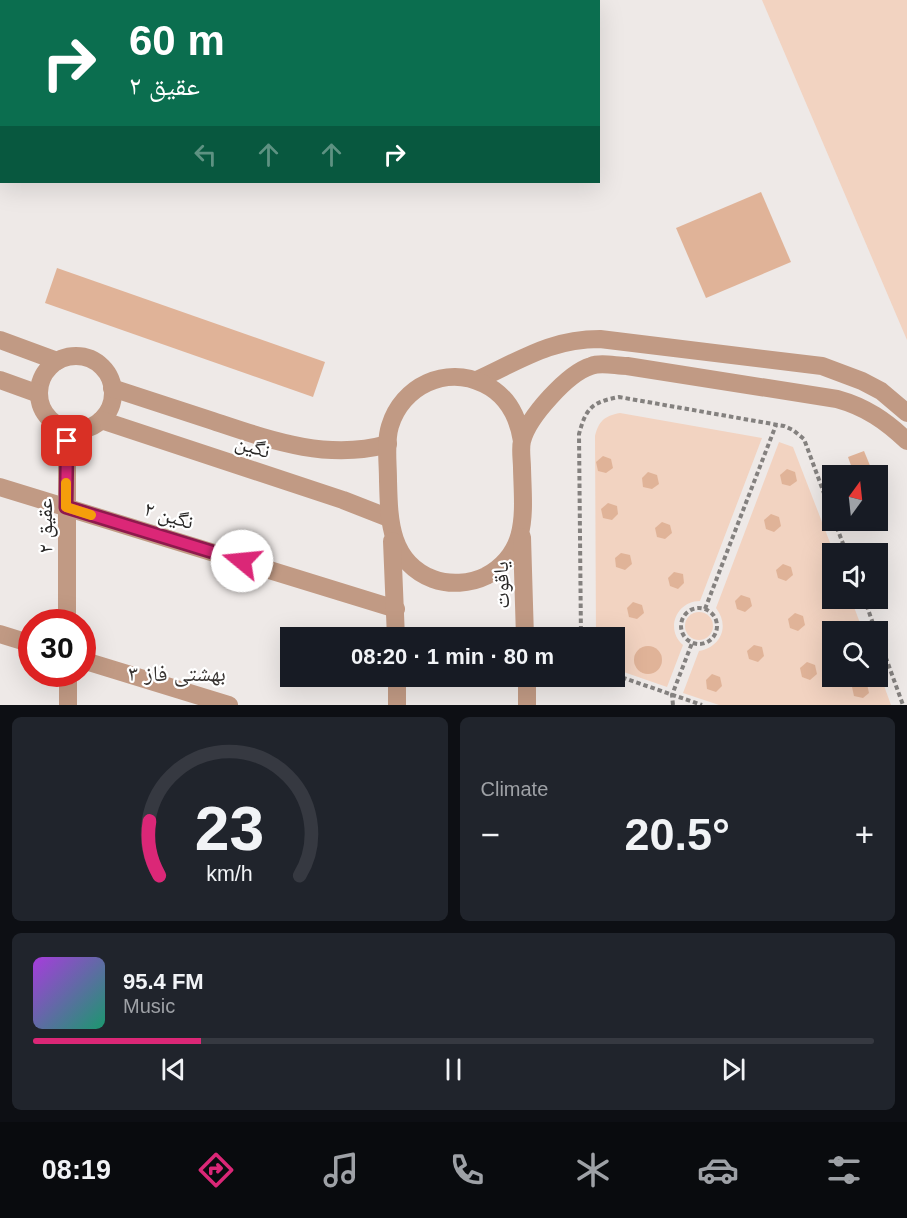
<!DOCTYPE html>
<meta charset="utf-8">
<style>
body{margin:0;font-family:Arial,"Noto Naskh Arabic",sans-serif;background:#20242c;color:#f1f3f6;height:100vh;display:flex;flex-direction:column;font-size:22px;white-space:nowrap}
*{box-sizing:border-box;margin:0}
p{font-size:20px;color:#9ea1a6}
.icon{flex:none;width:33px;height:33px;fill:none;stroke:currentColor;stroke-width:2;stroke-linecap:round;stroke-linejoin:round}
.map{position:relative;height:705px;overflow:hidden}
.panel{display:flex;flex-direction:column;gap:12px;padding:12px;background:#0d0f14;flex:1}
.panel>*{flex:none}
.guide{position:absolute;left:0px;top:0px;width:600px;height:183px;box-shadow:0 6px 24px #0002;background:#0b6e4f;color:#fff;overflow:hidden}
.needle{width:39px;rotate:15deg}
.fabs{position:absolute;left:822px;top:465px;display:grid;gap:12px}
.fabs a{display:grid;place-items:center;width:66px;height:66px;border-radius:0px;background:#171b24;box-shadow:0 6px 24px #0002;font-size:30px}
.speed{position:absolute;left:18px;top:609px;display:flex;gap:12px;font-size:30px;font-weight:700;text-align:center}
.speed>*{display:grid;place-content:center;width:78px;height:78px;border-radius:50%;background:#171b24;box-shadow:0 6px 24px #0002;line-height:1}
.speed .limit{border:9px solid #d22;background:#fff;color:#111}
.pin{position:absolute;display:grid;place-items:center;width:51px;height:51px;color:#fff;margin:-26px;border-radius:12px;box-shadow:0 3px 9px #0006}
.me{position:absolute;width:66px;margin:-33px;rotate:287deg;stroke-linejoin:round;filter:drop-shadow(0 0 4px #0008)}
.turn{display:flex;align-items:center;gap:21px;height:126px;padding:0 30px;font-size:27px}
.turn .icon{width:78px;height:78px;stroke-width:2.5}
.turn b{display:block;font-size:42px;line-height:51px}
.lanes{display:flex;align-items:center;height:57px;padding:0 30px;background:#0003;justify-content:center;gap:30px;direction:ltr}
.lanes .off{opacity:.35}
.big{font-size:45px;font-weight:800;line-height:1.1}
.panel .widget{flex:1;display:flex;flex-direction:column;justify-content:center;gap:9px;min-width:0;padding:0 21px;border-radius:9px;background:#20242c}
.panel .dial{align-items:center;gap:0}
.dial svg{height:156px;overflow:visible;fill:none;stroke:#363941;stroke-width:7;stroke-linecap:round;text-anchor:middle}
.dial text{fill:#f1f3f6;stroke:none}
.song{display:flex;align-items:center;gap:18px}
.cover{width:72px;height:72px;border-radius:9px;background:linear-gradient(135deg,hsl(280 70% 55%),hsl(160 70% 35%))}
.played{height:6px;border-radius:3px;background:linear-gradient(90deg,#db2777 20%,#363941 20%)}
.keys{display:flex;justify-content:space-around;direction:ltr}
.heat{display:flex;justify-content:space-between;align-items:center;font-size:33px;direction:ltr}
.panel .tiles{flex:1;display:grid;gap:12px;grid-template-columns:1fr 1fr}
.widget:last-child{grid-column:span 2}
.trip{position:absolute;left:280px;top:627px;width:345px;height:60px;border-radius:0px;background:#171b24;box-shadow:0 6px 24px #0002;font-weight:800;line-height:60px;text-align:center}
.dock{display:flex;height:96px;justify-content:space-around;align-items:center;background:#090b0e;color:#9ea1a6}
.dock .icon{width:42px;height:42px}
.dock .active{color:#db2777}
.dock b{font-size:27px;color:#f1f3f6}
.map>svg:first-child{display:block}
</style>
<div class="map">
<svg width="907" height="705" viewBox="0 0 907 705">
<rect width="100%" height="100%" fill="#eee9e7"/>
<path fill="#eaded7" d="M0 0H185L2 2 0 36Z"/>
<g fill="#f2d3c1">
<path d="M762 0H907V340Z"/>
<path d="M620 413 762 438 700 601C676 601 665 630 683 645L667 687 615 669V638H596L595 436C599 421 604 416 620 413Z"/>
<path d="M779 442 793 447 834 553 832 598 851 599 863 631 832 632V676H878V669L891 705H719L683 693 699 651C721 647 730 626 716 608Z"/>
<circle cx="699" cy="626" r="14"/>
</g>
<g fill="#e0b398">
<path d="M761 192 791 262 706 298 676 228Z"/>
<path d="M57 268 325 362 313 397 45 303Z"/>
<path d="M864 451 871 468 854 474 848 457Z"/>
<path d="M603 456 611 459 613 468 606 473 598 471 596 462Z"/>
<path d="M787 469 795 472 797 481 790 486 782 484 780 475Z"/>
<path d="M648 472 657 475 659 484 652 489 643 487 642 478Z"/>
<path d="M608 503 617 506 618 514 612 520 603 518 601 509Z"/>
<path d="M771 514 779 517 781 526 774 532 766 529 764 520Z"/>
<path d="M662 522 670 525 672 533 665 539 657 537 655 528Z"/>
<path d="M621 553 630 555 632 564 625 570 616 567 615 558Z"/>
<path d="M783 564 791 567 793 575 786 581 778 578 776 570Z"/>
<path d="M674 572 683 574 684 583 678 589 670 586 668 578Z"/>
<path d="M741 595 750 598 752 606 745 612 737 609 735 601Z"/>
<path d="M633 602 642 605 644 613 637 619 629 617 627 608Z"/>
<path d="M795 613 803 616 805 625 798 631 790 628 788 619Z"/>
<path d="M754 645 762 647 764 656 758 662 749 659 747 651Z"/>
<circle cx="648" cy="660" r="14"/>
<path d="M807 662 815 665 817 674 810 680 802 677 800 668Z"/>
<path d="M712 674 720 677 722 686 716 692 707 689 706 680Z"/>
<path d="M859 681 867 684 869 693 863 698 854 696 852 687Z"/>
</g>
<g fill="none" stroke-linecap="round" stroke-linejoin="round">
<g stroke="#84817f" stroke-width="4" stroke-dasharray="4.5 3" stroke-linecap="butt">
<path d="M834 520 847 554"/>
<path d="M864 598 876 632"/>
<circle cx="699" cy="626" r="18"/>
<path d="M705 609 776 425"/>
<path d="M878 636 903 705"/>
<path d="M581 638 579 434C586 408 592 402 619 397L784 426 793 430 804 439 832 515"/>
<path d="M615 675 702 705"/>
<path d="M673 705 672 695 692 643"/>
</g>
<g stroke="#c19a84" stroke-width="18">
<path d="M0 340 57 361"/>
<circle cx="76" cy="393" r="37"/>
<path d="M0 380 39 394"/>
<path d="M477 380C521 360 550 339 600 339L822 366 862 381 881 391 907 413"/>
<path d="M112 388C146 399 179 410 213 421 270 440 327 461 388 444"/>
<path d="M101 420 343 500 389 518"/>
<path d="M522 441C518 416 507 395 484 384 446 365 402 386 390 426 385 442 388 462 388 480 389 519 389 562 433 579 449 585 470 584 486 576 530 552 523 511 522 468 522 460 520 449 522 441 528 417 568 373 591 366 601 362 616 366 627 366L837 399C866 407 886 421 907 441"/>
<path d="M0 487 396 609"/>
<path d="M522 537 525 638"/>
<path d="M392 541 396 638"/>
<path d="M67 622V429"/>
<path d="M0 634 32 644"/>
<path d="M82 660 229 705"/>
<path d="M68 674V705"/>
<path d="M397 676V705"/>
<path d="M527 676V705"/>
</g>
</g>
<g fill="none" stroke-linecap="round" stroke-linejoin="round">
<g stroke="#8e194d" stroke-width="15">
<path id="route" d="M67 441 66 507 242 561"/>
</g>
<use href="#route" stroke="#db2777" stroke-width="10"/>
<path stroke="#f59e0b" stroke-width="10" d="M66 483V507L91 515"/>
</g>
<g text-anchor="middle" dominant-baseline="central" stroke-width="4.5" stroke-linejoin="round" paint-order="stroke">
<g font-size="21" fill="#292827" stroke="#fff">
<text transform="translate(253 446) rotate(18)">نگین</text>
<text transform="translate(169 515) rotate(17)">نگین ۲</text>
<text transform="translate(44 526) rotate(-90)">عقیق ۲</text>
<text transform="translate(501 585) rotate(-92)">یاقوت</text>
</g>
<g font-size="22" fill="#383432" stroke="#fff">
<text x="177" y="673">بهشتی فاز ۳</text>
</g>
</g>
</svg>
<div class="fabs">
<a><svg class="needle" viewBox="-14 -14 28 28"><path d="M0-13l5 13h-10z" fill="#e53935"/><path d="M0 13l5-13h-10z" fill="#9ea1a6"/></svg></a>
<a><svg class="icon" aria-label="sound" viewBox="0 0 24 24"><path d="M4 9h4l5-4v14l-5-4H4zM17 9q2 3 0 6"/></svg></a>
<a><svg class="icon" aria-label="search" viewBox="0 0 24 24"><circle cx="10" cy="10" r="6"/><path d="M15 15l6 6"/></svg></a>
</div>
<div class="speed"><div class="limit">30</div></div>
<div class="pin" style="left:67px;top:441px;background:#d93025"><svg class="icon" aria-label="arrive" viewBox="0 0 24 24"><path d="M6 21V4h12l-3 4 3 4H6"/></svg></div>
<svg class="me" style="left:242px;top:561px" viewBox="-20 -20 40 40"><circle r="19" fill="#fff"/><path d="M0-13L10 11 0 6-10 11z" fill="#db2777"/></svg>
<div class="trip">08:20 · 1 min · 80 m</div>
<div class="guide">
<div class="turn"><svg class="icon" aria-label="right" viewBox="0 0 24 24"><path d="M7 20v-9h11M14 6l5 5-5 5"/></svg><div><b>60 m</b>عقیق ۲</div></div>
<div class="lanes"><svg class="icon off" aria-label="left" viewBox="0 0 24 24"><path d="M17 20v-9H6M10 6l-5 5 5 5"/></svg><svg class="icon off" aria-label="ahead" viewBox="0 0 24 24"><path d="M12 20V5M6 11l6-6 6 6"/></svg><svg class="icon off" aria-label="ahead" viewBox="0 0 24 24"><path d="M12 20V5M6 11l6-6 6 6"/></svg><svg class="icon" aria-label="right" viewBox="0 0 24 24"><path d="M7 20v-9h11M14 6l5 5-5 5"/></svg></div>
</div>
</div>
<section class="panel">
<div class="tiles">
<div class="widget dial"><svg viewBox="0 0 100 80">
<path d="M14 69A42 42 0 1 1 86 69"/>
<path d="M14 69A42 42 0 0 1 9 41" stroke="#db2777"/>
<text x="50" y="56" font-size="32" font-weight="700">23</text>
<text x="50" y="72" font-size="11">km/h</text>
</svg></div>
<div class="widget"><p>Climate</p>
<div class="heat"><a>−</a><b class="big">20.5°</b><a>+</a></div>
</div>
<div class="widget">
<div class="song"><i class="cover"></i><div><b>95.4 FM</b><p>Music</p></div></div>
<div class="played"></div>
<div class="keys"><svg class="icon" aria-label="previous" viewBox="0 0 24 24"><path d="M18 5L8 12l10 7zM5 5v14"/></svg><svg class="icon" aria-label="pause" viewBox="0 0 24 24"><path d="M8 5v14M16 5v14"/></svg><svg class="icon" aria-label="next" viewBox="0 0 24 24"><path d="M6 5l10 7-10 7zM19 5v14"/></svg></div>
</div>
</div>
</section>
<nav class="dock">
<b>08:19</b>
<svg class="icon active" aria-label="directions" viewBox="0 0 24 24"><path d="M12 3l9 9-9 9-9-9zM9 14v-3h6M13 9l2 2-2 2"/></svg>
<svg class="icon" aria-label="music" viewBox="0 0 24 24"><path d="M9 18V5l10-2v13"/><circle cx="6" cy="18" r="3"/><circle cx="16" cy="16" r="3"/></svg>
<svg class="icon" aria-label="phone" viewBox="0 0 24 24"><path d="M5 4h4l2 5-3 2q2 4 5 5l2-3 5 2v4C11 20 4 13 5 4z"/></svg>
<svg class="icon" aria-label="climate" viewBox="0 0 24 24"><path d="M12 3v18M4 7l16 10M4 17L20 7"/></svg>
<svg class="icon" aria-label="car" viewBox="0 0 24 24"><path d="M5 17H2v-5l4-1 3-4h7l3 4 3 1v5h-3M9 17h6M6 11h13"/><circle cx="7" cy="17" r="2"/><circle cx="17" cy="17" r="2"/></svg>
<svg class="icon" aria-label="filters" viewBox="0 0 24 24"><path d="M4 7h16M4 17h16"/><circle cx="9" cy="7" r="2"/><circle cx="15" cy="17" r="2"/></svg>
</nav>
